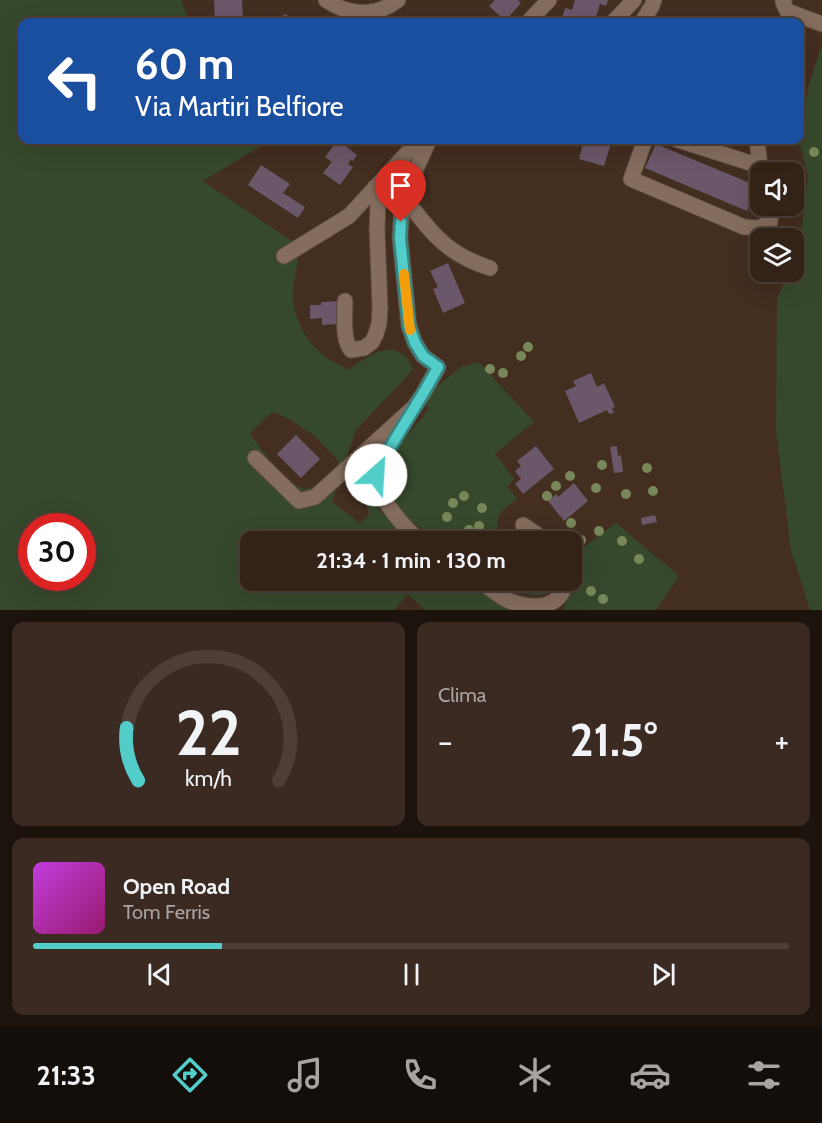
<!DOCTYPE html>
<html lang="it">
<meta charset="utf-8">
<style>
body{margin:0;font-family:Cabin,sans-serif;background:#3a2a21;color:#f1f3f6;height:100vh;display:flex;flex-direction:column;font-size:22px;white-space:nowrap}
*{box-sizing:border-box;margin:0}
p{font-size:20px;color:#a8a4a2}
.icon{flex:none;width:33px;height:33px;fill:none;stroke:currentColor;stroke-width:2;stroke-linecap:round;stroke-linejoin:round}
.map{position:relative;height:610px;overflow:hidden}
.details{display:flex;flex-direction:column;gap:12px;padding:12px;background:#1c130d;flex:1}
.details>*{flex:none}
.banner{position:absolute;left:18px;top:18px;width:786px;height:126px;border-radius:12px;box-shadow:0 6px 24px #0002,0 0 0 2px #4d3f37;background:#1a4fa0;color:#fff;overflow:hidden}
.fabs{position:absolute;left:750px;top:162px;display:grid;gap:12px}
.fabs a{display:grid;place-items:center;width:54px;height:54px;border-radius:12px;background:#322218;box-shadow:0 6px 24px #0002,0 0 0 2px #4d3f37;font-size:30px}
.speed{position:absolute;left:18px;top:513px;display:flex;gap:12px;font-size:30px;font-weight:700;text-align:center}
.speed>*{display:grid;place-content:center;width:78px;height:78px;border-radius:50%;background:#322218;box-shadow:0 6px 24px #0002,0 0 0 2px #4d3f37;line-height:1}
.speed .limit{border:9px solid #d22;background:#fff;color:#111}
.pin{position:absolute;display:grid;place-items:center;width:51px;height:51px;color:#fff;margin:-62px -26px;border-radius:50% 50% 50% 0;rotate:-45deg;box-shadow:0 0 6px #0007}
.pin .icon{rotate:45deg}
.me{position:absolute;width:66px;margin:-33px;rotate:26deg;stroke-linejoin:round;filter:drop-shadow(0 0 4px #0008)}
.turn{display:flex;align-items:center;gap:21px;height:126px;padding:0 18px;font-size:27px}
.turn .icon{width:78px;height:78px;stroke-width:2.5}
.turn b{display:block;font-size:42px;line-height:51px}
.big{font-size:45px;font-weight:700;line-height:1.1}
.details .card{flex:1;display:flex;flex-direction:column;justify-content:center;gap:9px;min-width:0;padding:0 21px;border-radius:12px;background:#3a2a21}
.details .dial{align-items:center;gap:0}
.dial svg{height:156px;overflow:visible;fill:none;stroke:#4d3f37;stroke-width:7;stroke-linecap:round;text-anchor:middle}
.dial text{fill:#f1f3f6;stroke:none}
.song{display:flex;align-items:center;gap:18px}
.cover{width:72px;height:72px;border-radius:9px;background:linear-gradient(135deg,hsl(290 70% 55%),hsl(320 70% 35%))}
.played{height:6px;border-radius:3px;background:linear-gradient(90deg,#53cdc9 25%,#4d3f37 25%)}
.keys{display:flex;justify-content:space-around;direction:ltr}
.heat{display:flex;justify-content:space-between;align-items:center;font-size:33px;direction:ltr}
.details .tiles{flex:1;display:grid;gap:12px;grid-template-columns:1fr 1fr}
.card:last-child{grid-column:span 2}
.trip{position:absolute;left:240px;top:531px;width:342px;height:60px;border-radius:12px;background:#322218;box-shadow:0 6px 24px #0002,0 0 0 2px #4d3f37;font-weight:700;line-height:60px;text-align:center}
.menu{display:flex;height:96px;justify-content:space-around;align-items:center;background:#140e0a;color:#a8a4a2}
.menu .icon{width:42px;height:42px}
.menu .selected{color:#53cdc9}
.menu b{font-size:27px;color:#f1f3f6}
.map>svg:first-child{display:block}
</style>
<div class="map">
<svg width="822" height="610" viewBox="0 0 822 610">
<rect width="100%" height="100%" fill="#432e20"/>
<g fill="#37492c" fill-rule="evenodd">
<path d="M0 0H181L189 22H22V140H262V145L203 181 296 244C300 263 295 273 293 291 291 311 305 341 321 353 329 360 340 365 349 370 364 359 388 339 406 357 409 360 411 366 413 370L356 430 332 502 360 523 369 516 362 488 358 463 371 456C369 463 367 471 367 479 370 504 394 528 414 541L250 542V580L470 581 524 610H425L408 594 394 610H0ZM274 412 287 418 315 436 339 462C332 472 321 487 307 489 291 490 259 447 250 434L264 419ZM32 526H82V578H32Z"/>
<path d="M822 44V610H810L791 550 776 430 777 299 789 272H794V262L802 225 808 176 799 140 808 89Z"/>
<path d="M479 362 534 422 495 454 514 479 507 486 517 499C507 506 492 516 499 530L532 541H439L405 517 386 490 383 472 387 461 429 409 423 398 461 367Z"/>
<path d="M616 523 679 576 656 610H563L581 566 583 555 580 550Z"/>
<path d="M496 581H557C548 609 513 590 496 581Z"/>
</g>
<g fill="#6a5769">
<path d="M214 0H242L243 22H215Z"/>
<path d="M495 0H518L521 3 505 21 489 6Z"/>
<path d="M575 0H608L606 6 600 4 596 17 591 16 589 22H554L555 19 561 21 565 8 572 10Z"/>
<path d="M284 14 303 22H280Z"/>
<path d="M338 140 357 155 353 161 351 159 348 164 353 167 340 185 323 173 332 162 325 157Z"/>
<path d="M584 140H612L604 166 579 159Z"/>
<path d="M656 144 757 186 747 211 645 168Z"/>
<path d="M261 165 290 184 283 193 305 207 298 218 248 185Z"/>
<path d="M448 263 465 303 443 313 433 289 438 287 430 271Z"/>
<path d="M339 301V324L322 325V318L310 319V305H321V302Z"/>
<path d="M591 373 597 387 604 383 615 407 612 408 614 413 609 414 607 410 579 423 565 391 576 386 573 381Z"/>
<path d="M296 435 320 459 301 478 277 454Z"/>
<path d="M536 446 554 469 523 494 515 484 521 479 515 471 521 466 517 461Z"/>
<path d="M617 446 618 456 621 455 623 472 614 473 610 447Z"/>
<path d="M574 483 588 501 564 521 548 501 556 494 558 497Z"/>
<path d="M655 515 657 522 642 525 641 518Z"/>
</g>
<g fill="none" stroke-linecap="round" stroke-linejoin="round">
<g stroke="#5b4a3d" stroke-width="17">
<g id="minor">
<path d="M326 0C349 16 376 17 398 0"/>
<path d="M784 0 783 2 787 11 822 24"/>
<path d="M528 22 549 0"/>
<path d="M613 22 634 0"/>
<path d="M642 22 652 6 654 0"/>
<path d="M645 140 631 179 744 227 759 228 770 222 772 206"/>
<path d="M678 140 760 166 764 172"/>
<path d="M757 140 760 166"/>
<path d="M404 199C416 211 425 226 438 238 452 252 471 262 490 268"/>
<path d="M284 256 349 216 419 140"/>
<path d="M345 301C345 315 342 340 351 350L364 348 372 342 376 334 379 324 380 308 377 229 378 203 375 187"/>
<path d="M406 420C399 432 378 462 377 473 375 496 405 529 422 542"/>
<path d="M255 458 299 501 315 497 414 407 423 394 438 367 423 356 415 343 409 326 400 238 402 205 409 185 426 147 429 140"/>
<path d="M523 525 548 542"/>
<path d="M479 580C488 587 497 595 507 600 532 610 562 610 566 580"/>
</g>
</g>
<use href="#minor" stroke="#856d5d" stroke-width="15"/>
</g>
<g fill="#78875a">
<circle cx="814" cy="152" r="5"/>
<circle cx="528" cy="347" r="5"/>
<circle cx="521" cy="356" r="5"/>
<circle cx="490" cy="369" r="5"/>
<circle cx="503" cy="373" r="5"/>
<circle cx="602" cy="465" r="5"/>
<circle cx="647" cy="468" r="5"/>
<circle cx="570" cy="476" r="5"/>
<circle cx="556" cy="486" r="5"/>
<circle cx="596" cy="488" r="5"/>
<circle cx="653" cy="491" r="5"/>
<circle cx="626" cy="494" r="5"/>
<circle cx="464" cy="496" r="5"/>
<circle cx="547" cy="496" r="5"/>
<circle cx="453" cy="503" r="5"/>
<circle cx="482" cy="508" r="5"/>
<circle cx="447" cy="517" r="5"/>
<circle cx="571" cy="523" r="5"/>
<circle cx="479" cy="526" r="5"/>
<circle cx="469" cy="530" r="5"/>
<circle cx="599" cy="531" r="5"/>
<circle cx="581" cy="540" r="5"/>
<circle cx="622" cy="541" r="5"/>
<circle cx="639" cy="559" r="5"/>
<circle cx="591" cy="591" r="5"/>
<circle cx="603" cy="599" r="5"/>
</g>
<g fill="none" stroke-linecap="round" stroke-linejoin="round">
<g stroke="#368583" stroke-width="15">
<path id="route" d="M376 475C381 460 387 454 394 441 409 416 425 392 438 367L423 356 415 343 409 326 400 238 401 222"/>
</g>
<use href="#route" stroke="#53cdc9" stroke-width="10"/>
<path stroke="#f59e0b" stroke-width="10" d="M404 274 410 330"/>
</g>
</svg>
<div class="fabs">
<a><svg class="icon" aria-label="sound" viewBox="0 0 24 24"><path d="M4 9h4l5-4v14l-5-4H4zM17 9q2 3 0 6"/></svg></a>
<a><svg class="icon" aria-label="layers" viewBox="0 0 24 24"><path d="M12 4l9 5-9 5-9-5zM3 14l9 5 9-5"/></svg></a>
</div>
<div class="speed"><div class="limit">30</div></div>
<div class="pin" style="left:401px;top:222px;background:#d93025"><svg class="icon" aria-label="arrive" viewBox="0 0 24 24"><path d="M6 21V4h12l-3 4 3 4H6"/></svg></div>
<svg class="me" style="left:376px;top:475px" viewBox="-20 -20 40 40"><circle r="19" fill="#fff"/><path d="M0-13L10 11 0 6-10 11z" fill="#53cdc9"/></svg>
<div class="trip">21:34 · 1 min · 130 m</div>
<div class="banner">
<div class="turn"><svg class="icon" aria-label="left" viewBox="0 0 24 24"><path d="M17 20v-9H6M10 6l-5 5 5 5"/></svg><div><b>60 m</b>Via Martiri Belfiore</div></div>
</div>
</div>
<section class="details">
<div class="tiles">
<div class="card dial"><svg viewBox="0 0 100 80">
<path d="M14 69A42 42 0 1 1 86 69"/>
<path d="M14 69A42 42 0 0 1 8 42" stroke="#53cdc9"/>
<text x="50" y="56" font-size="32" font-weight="700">22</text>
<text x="50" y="72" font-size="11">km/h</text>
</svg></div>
<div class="card"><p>Clima</p>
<div class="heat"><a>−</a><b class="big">21.5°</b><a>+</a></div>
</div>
<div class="card">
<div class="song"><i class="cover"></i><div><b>Open Road</b><p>Tom Ferris</p></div></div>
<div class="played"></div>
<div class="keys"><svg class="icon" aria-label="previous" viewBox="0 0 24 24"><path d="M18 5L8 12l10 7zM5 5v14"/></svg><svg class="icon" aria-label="pause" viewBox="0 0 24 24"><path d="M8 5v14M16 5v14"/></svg><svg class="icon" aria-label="next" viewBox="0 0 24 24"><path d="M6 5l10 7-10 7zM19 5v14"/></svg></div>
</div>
</div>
</section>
<nav class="menu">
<b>21:33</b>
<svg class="icon selected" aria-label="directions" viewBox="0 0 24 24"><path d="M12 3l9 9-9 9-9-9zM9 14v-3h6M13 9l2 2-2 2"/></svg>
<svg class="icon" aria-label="music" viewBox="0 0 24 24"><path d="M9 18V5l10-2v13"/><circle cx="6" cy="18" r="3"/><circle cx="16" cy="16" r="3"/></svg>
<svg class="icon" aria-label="phone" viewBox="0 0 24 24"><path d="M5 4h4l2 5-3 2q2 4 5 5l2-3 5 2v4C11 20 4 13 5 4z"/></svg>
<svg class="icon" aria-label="climate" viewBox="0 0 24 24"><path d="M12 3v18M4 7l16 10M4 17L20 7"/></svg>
<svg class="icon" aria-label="car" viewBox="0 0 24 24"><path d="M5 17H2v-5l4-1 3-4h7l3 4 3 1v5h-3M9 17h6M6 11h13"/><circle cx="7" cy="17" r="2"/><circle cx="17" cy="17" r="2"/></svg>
<svg class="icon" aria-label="filters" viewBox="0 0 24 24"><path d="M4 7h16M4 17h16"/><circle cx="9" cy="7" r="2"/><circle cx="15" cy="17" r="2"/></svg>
</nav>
